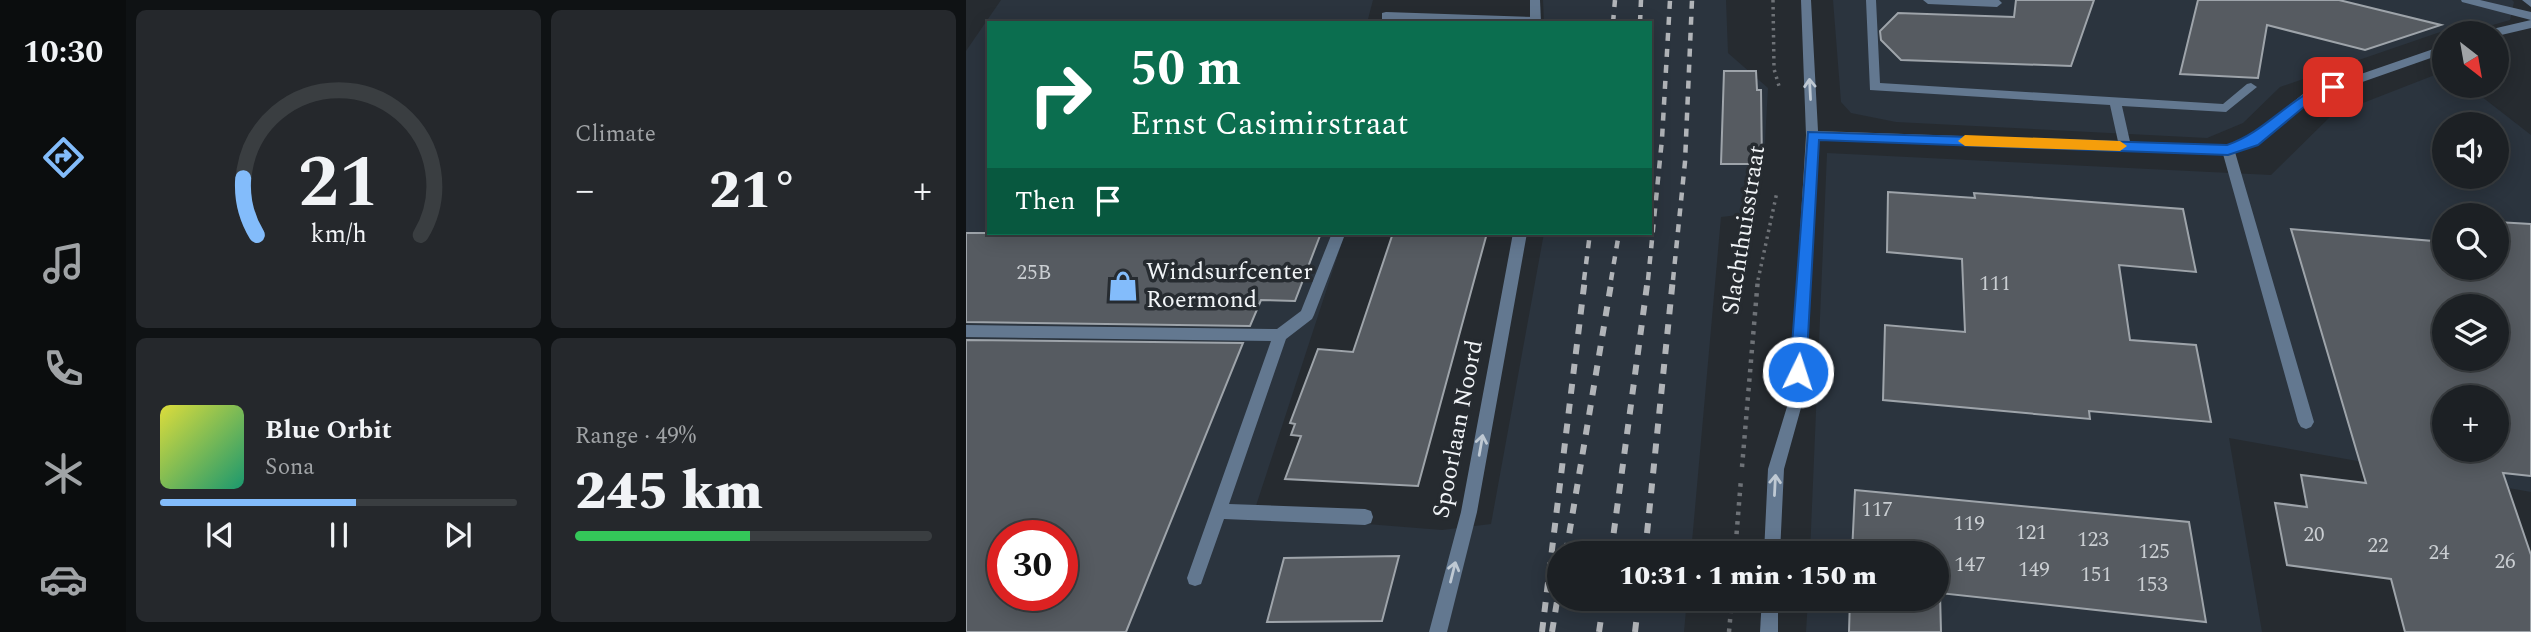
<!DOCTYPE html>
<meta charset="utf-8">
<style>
body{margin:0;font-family:Spectral,serif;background:#25282c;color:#f1f3f6;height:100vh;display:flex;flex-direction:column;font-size:26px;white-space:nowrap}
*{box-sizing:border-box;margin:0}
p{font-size:23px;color:#a0a3a6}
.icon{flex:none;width:38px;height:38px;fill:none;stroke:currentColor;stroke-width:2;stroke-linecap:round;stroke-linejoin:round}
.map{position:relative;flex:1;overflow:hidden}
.details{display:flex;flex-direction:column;gap:10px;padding:10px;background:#0f1214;width:840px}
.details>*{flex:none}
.top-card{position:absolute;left:21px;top:21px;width:665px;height:214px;border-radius:0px;box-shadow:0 4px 18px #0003,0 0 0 2px #3a3e41;background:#0b6e4f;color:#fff;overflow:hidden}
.needle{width:46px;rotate:149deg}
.controls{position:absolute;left:1466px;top:21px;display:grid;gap:14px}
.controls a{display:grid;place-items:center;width:77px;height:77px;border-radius:50%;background:#1c2024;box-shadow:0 4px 18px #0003,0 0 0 2px #3a3e41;font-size:35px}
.speed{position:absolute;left:21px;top:520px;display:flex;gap:14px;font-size:35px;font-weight:700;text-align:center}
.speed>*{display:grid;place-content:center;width:91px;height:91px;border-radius:50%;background:#1c2024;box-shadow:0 4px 18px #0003,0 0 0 2px #3a3e41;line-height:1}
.speed .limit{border:10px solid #d22;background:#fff;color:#111}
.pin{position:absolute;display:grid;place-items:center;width:60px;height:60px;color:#fff;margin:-30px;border-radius:14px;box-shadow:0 4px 10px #0006}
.me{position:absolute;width:77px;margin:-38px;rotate:4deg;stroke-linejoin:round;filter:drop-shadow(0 0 5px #0008)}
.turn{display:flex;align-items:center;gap:24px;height:147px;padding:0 28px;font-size:32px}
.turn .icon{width:91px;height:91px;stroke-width:2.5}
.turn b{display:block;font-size:49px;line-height:60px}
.then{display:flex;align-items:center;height:66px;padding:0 28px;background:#0003;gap:14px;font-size:26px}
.big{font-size:52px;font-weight:800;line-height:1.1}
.details .tile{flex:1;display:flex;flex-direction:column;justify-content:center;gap:10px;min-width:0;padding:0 24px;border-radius:10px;background:#25282c}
.details .dial{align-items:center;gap:0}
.dial svg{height:182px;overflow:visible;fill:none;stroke:#3a3e41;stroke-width:7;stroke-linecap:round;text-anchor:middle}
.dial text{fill:#f1f3f6;stroke:none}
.song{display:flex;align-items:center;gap:21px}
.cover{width:84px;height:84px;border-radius:10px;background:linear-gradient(135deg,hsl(60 70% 55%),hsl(160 70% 35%))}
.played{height:7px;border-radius:4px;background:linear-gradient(90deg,#83bcfb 55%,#3a3e41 55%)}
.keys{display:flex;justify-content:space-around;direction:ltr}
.heat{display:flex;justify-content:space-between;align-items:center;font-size:38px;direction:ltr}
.charge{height:10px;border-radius:5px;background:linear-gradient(90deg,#34c759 49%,#3a3e41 0)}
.details .tiles{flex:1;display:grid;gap:10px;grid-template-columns:repeat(2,1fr)}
.trip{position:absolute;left:581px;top:541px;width:402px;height:70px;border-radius:35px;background:#1c2024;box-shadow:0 4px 18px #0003,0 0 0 2px #3a3e41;font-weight:800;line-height:70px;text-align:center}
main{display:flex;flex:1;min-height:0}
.menu{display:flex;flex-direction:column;width:126px;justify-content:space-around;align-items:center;background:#0b0d0e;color:#a0a3a6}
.menu .icon{width:49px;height:49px}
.menu .current{color:#83bcfb}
.menu b{font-size:32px;color:#f1f3f6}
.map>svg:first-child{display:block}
</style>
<main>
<nav class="menu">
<b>10:30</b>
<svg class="icon current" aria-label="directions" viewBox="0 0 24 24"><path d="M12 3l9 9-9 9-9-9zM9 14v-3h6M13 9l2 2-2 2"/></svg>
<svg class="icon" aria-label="music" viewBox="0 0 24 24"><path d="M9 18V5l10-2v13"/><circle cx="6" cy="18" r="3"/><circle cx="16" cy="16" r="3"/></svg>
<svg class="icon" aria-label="phone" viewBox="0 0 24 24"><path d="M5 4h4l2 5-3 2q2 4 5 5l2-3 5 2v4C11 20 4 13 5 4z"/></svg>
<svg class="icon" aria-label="climate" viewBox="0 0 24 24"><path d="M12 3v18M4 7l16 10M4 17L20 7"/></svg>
<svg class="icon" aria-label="car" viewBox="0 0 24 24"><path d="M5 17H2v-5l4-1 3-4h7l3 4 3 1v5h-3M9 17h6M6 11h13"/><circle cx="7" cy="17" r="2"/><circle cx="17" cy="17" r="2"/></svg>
</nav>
<section class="details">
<div class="tiles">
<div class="tile dial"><svg viewBox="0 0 100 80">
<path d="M14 69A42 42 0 1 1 86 69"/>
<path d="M14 69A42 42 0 0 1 8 44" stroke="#83bcfb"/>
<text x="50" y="56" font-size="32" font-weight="700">21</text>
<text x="50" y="72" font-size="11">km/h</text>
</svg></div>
<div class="tile"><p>Climate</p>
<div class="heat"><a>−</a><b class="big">21°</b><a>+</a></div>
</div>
<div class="tile">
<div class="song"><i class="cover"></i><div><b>Blue Orbit</b><p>Sona</p></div></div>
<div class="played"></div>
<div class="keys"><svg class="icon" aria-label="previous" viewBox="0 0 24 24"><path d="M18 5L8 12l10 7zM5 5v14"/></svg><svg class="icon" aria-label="pause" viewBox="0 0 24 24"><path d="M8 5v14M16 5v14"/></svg><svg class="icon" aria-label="next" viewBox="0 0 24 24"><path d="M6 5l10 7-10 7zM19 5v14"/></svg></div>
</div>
<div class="tile"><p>Range · 49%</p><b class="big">245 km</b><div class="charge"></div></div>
</div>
</section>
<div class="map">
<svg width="1565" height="632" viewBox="0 0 1565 632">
<rect width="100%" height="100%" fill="#262b30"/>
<g fill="#2b343e" fill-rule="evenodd">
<path d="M35 0H407L401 23H23V233H379L287 515 476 530 525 524 578 233H684V23H578L577 0H760L762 53 802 88 798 159 790 213 755 217 725 553H593V598L721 599 718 632H0V51ZM37 536H96V595H37Z"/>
<path d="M867 0H1546L1548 2 1544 20 1499 33 1480 30 1314 87 1277 123 1241 138 930 122 885 113 875 102Z"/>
<path d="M1479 71V86H1502L1565 135V492L1263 438 1296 632H840L842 599 971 598V553H844L861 153 1305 175 1366 115ZM1479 124H1531V177H1479ZM1479 215H1531V268H1479ZM1479 306H1531V359H1479ZM1479 397H1531V450H1479Z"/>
</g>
<g fill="#565b61" stroke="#9ea4aa" stroke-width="2" fill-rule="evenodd">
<path d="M1050 0H1128L1105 66 935 60 915 40 914 31 932 13 1048 17Z"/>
<path d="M1232 0H1373L1475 25 1399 50 1301 25 1292 78 1214 74Z"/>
<path d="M758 71H790L791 90H795L796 164H755Z"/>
<path d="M922 192 1009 198 1008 193 1217 209 1230 272 1153 265 1164 340 1230 345 1245 422 1123 411 1124 419 917 400 919 325 999 332 996 259 921 252Z"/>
<path d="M1531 222 1565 224V476L1537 473 1565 555V632H1439L1425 579 1321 565 1309 503 1341 507 1335 475 1400 483 1325 229 1479 242V268H1531ZM1479 306H1531V359H1479ZM1479 397H1531V450H1479Z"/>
<path d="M0 233H355L329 301 295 300 284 326 0 322Z"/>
<path d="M427 233H521L452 486 319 479 335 436 325 435 329 424 324 423 352 349 387 352Z"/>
<path d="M0 340 277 343 160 632H0ZM37 536H96V595H37Z"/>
<path d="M889 490 1223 522 1240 622 974 593 975 632H883L884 598H971V553H886Z"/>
<path d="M433 556 416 621 301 622 318 558Z"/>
</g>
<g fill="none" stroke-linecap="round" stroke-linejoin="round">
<g stroke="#6e7277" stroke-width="3.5" stroke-dasharray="2.5 4.5" stroke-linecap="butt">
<path d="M807 0 808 69 813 86"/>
<path d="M792 280 811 192"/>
</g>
<g stroke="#6e7277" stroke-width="4.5" stroke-dasharray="3.5 6" stroke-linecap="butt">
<path d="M776 467 792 278"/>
<path d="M769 553 775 479"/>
<path d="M763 632 766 598"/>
</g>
<g fill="#637890" fill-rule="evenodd">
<path d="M900 0H910L914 83 1257 104 1281 84 1285 83 1291 87 1260 112 1156 106 1165 146 1159 151 1153 146 1144 105 904 90Z"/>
<path d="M957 0H1033L1036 3 1031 7 962 4Z"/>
<path d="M1495 0H1514L1565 12V20L1496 2Z"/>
<path d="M420 12 569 17 574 21 513 23 416 19V13Z"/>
<path d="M366 233H376L378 237 348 315 346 319 320 339 263 504 399 509 405 511 407 517 405 523 399 525 258 519 235 584 229 586 223 584 221 578 305 341 0 337V325L311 329 335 311Z"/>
</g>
<g fill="#637890" fill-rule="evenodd">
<path d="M564 0H574L575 23H564Z"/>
<path d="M835 0H845L852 131 1261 145 1283 138 1337 94 1479 45V53L1345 100 1291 144 1269 152 1348 422 1345 427 1340 429 1335 427 1332 422 1257 154 852 140 838 397 818 469 814 553H798L802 469 824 397 840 135Z"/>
<path d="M1556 0H1565V7Z"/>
<path d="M1565 20V28L1531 36V33H1520L1522 30Z"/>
<path d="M547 233H561L511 512 481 632H463L495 512Z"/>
<path d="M796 598H812V632H794Z"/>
</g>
<g stroke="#b1b4b8" stroke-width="4.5" stroke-dasharray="8 8" stroke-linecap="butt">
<path d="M647 23 649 0"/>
<path d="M674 23 675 0"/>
<path d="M618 280 624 233"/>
<path d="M645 280 653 233"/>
<path d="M682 280 696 139 704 0"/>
<path d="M707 280 719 162 726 0"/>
</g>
<g stroke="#b1b4b8" stroke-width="6" stroke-dasharray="10 10" stroke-linecap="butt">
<path d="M600 553 646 278"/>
<path d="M645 553 682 278"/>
<path d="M679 553 707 278"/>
<path d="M576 632 619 278"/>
<path d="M586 632 593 589"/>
<path d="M633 632 638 598"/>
<path d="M669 632 673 598"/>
</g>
</g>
<defs><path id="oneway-shaft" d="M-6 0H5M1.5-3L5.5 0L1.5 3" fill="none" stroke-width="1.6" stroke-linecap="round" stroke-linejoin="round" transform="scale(1.75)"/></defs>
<g stroke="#bfc9d3">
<use href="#oneway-shaft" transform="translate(844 89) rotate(-93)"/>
<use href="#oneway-shaft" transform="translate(515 445) rotate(-80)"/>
<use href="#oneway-shaft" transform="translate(809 485) rotate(-87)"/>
<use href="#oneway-shaft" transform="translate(487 572) rotate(-76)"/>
</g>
<path fill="#1a73e8" stroke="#114b97" stroke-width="2" d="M1367 82 1373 87 1371 90 1345 101 1292 145 1262 155 853 140 840 372 838 377H826L824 372 842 132 1261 145C1302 131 1324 95 1367 82Z"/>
<path fill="#f59e0b" d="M999 135 1154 141 1161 146 1154 151 999 146 992 141Z"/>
<defs>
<g id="shop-bare" transform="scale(2.415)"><path d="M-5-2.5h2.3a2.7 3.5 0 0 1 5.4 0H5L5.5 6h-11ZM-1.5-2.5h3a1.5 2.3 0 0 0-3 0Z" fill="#83bcfb" stroke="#262b30" stroke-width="2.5" paint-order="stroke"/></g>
</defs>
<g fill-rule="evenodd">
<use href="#shop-bare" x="157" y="286"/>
</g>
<g text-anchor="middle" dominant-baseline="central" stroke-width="7" stroke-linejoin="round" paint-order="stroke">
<g font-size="21" fill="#caced2">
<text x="68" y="273">25B</text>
<text x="1029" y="284">111</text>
<text x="911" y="510">117</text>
<text x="1003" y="524">119</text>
<text x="1065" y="533">121</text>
<text x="1348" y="535">20</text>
<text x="1127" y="540">123</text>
<text x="1412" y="546">22</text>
<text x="1188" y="552">125</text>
<text x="1473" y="553">24</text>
<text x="1539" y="562">26</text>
<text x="1004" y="565">147</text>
<text x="1068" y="570">149</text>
<text x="1130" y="575">151</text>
<text x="1186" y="585">153</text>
</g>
<g font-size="24" fill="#f1f4f7" stroke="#262b30">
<text transform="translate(778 230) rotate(-81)">Slachthuisstraat</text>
<text transform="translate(492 429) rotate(-79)">Spoorlaan Noord</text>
</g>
<g font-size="24" fill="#f1f4f7" stroke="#262b30" text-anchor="start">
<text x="180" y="272">Windsurfcenter<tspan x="180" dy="28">Roermond</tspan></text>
</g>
</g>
</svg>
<div class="controls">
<a><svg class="needle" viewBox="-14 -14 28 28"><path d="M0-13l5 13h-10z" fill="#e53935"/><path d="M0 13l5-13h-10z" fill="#a0a3a6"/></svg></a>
<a><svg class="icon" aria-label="sound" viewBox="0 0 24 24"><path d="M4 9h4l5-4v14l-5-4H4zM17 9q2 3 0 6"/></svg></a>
<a><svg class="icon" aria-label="search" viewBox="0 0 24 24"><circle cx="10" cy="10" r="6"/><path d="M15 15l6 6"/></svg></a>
<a><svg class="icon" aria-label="layers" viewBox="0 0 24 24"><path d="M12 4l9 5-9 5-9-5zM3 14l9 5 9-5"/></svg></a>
<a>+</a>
</div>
<div class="speed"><div class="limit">30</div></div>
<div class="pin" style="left:1367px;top:87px;background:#d93025"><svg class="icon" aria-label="arrive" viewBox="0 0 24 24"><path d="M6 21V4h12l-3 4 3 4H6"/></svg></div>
<svg class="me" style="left:832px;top:372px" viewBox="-20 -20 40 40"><circle r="17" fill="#1a73e8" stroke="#fff" stroke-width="3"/><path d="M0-11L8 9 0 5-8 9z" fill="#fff"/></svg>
<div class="trip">10:31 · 1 min · 150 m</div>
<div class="top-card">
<div class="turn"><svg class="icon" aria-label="right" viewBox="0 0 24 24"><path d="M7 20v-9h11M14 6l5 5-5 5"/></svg><div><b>50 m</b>Ernst Casimirstraat</div></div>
<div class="then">Then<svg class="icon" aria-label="arrive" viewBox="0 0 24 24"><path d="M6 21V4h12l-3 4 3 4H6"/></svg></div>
</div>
</div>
</main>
